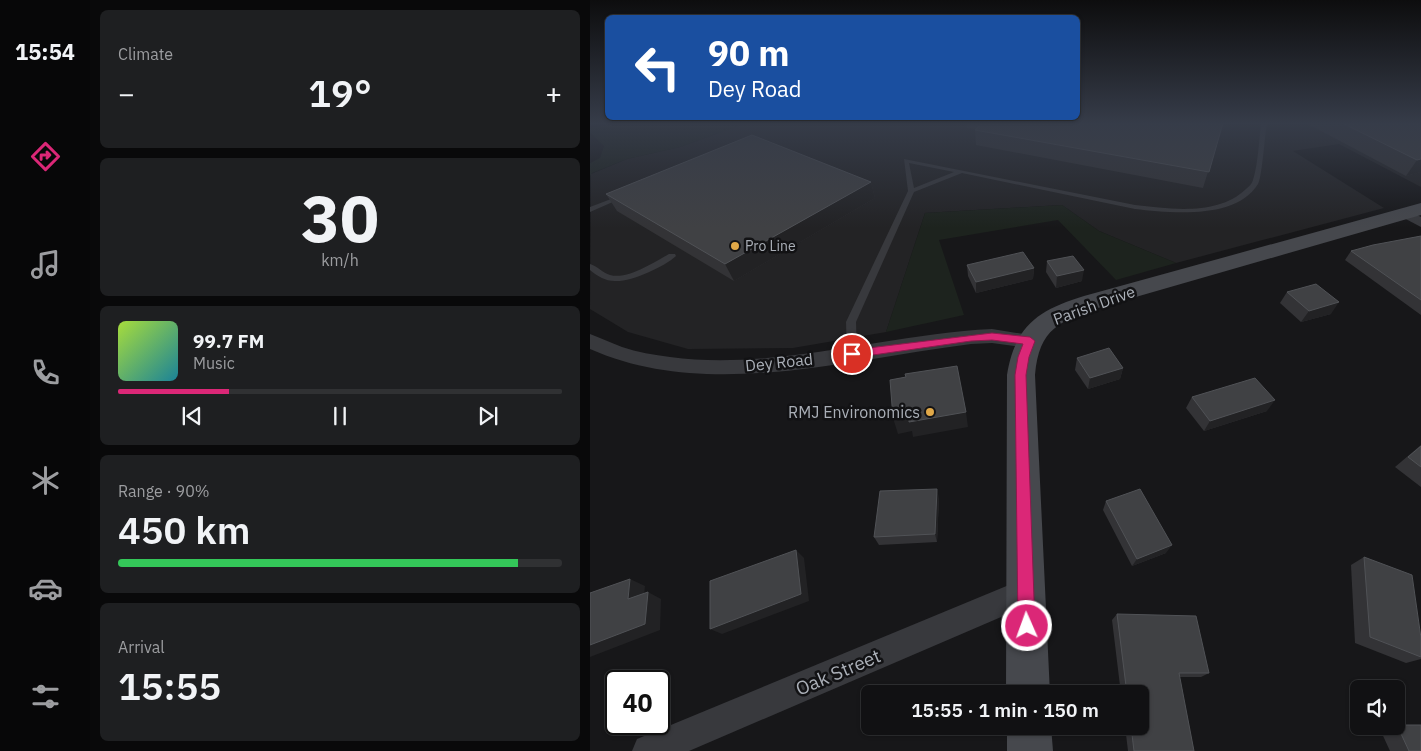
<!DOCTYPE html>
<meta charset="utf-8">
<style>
body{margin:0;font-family:"IBM Plex Sans",sans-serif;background:#1e1f21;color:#f1f3f6;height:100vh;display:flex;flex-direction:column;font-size:19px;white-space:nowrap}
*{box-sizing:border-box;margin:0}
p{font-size:16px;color:#9c9da0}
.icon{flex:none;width:28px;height:28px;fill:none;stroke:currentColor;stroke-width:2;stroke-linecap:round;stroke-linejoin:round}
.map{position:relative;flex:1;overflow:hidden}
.panel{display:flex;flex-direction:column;gap:10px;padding:10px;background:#09090a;width:500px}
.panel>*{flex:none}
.top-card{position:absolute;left:15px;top:15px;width:475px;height:105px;border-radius:8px;box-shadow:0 1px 4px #0004,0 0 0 1px #303133;background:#1a4fa0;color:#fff;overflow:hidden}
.fabs{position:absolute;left:760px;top:680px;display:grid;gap:10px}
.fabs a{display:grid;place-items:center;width:55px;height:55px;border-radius:8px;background:#111113;box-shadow:0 1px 4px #0004,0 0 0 1px #303133;font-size:25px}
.speed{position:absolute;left:15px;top:670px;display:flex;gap:10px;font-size:25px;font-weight:700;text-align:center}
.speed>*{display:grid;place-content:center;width:65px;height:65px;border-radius:50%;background:#111113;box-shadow:0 1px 4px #0004,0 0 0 1px #303133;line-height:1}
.speed .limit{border:2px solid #111;border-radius:8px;background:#fff;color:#111}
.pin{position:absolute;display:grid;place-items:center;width:42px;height:42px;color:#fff;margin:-21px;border:2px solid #fff;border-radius:50%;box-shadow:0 1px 5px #0007}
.me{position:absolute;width:55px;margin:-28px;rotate:358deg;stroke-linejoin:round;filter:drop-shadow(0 0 4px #0008)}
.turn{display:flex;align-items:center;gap:18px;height:105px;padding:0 20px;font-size:22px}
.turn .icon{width:65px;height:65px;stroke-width:2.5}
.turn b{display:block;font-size:35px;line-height:42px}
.big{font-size:38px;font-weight:600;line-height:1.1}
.panel .widget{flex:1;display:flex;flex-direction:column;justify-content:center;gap:8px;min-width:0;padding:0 18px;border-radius:8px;background:#1e1f21}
.panel .dial{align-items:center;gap:0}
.dial b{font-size:65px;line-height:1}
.song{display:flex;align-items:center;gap:15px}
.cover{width:60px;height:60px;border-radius:8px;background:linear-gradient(135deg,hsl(80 70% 55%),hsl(190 70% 35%))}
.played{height:5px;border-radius:2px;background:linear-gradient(90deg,#db2777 25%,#303133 25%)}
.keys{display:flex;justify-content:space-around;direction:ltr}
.heat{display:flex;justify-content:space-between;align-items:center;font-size:28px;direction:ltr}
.charge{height:8px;border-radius:4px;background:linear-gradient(90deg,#34c759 90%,#303133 0)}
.trip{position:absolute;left:271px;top:685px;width:288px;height:50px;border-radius:8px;background:#111113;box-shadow:0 1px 4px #0004,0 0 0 1px #303133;font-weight:600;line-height:50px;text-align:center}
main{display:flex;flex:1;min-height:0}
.dock{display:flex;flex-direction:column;width:90px;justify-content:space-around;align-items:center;background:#070708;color:#9c9da0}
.dock .icon{width:35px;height:35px}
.dock .on{color:#db2777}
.dock b{font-size:22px;color:#f1f3f6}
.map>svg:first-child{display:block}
</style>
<main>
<nav class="dock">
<b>15:54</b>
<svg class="icon on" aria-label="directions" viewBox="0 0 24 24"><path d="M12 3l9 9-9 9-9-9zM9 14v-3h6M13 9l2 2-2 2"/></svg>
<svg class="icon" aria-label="music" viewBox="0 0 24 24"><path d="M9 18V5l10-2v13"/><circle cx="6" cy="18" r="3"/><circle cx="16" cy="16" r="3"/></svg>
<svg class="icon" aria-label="phone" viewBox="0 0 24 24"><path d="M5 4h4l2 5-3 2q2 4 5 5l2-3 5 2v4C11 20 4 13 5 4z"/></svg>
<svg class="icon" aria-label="climate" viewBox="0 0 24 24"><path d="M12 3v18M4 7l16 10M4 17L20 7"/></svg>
<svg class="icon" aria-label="car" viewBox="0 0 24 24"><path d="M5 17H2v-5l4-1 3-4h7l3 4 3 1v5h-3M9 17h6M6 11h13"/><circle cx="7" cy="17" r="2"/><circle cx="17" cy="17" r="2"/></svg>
<svg class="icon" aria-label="filters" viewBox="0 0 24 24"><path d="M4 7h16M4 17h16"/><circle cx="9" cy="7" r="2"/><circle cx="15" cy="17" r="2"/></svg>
</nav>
<section class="panel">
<div class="widget"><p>Climate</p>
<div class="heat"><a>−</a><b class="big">19°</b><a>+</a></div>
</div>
<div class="widget dial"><b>30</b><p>km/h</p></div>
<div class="widget">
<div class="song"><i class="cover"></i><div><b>99.7 FM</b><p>Music</p></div></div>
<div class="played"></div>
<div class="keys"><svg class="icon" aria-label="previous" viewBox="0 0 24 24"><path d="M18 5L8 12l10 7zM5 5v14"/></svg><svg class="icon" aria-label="pause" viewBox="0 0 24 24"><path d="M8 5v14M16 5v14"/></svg><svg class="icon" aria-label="next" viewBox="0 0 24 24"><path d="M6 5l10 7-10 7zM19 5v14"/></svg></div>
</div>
<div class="widget"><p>Range · 90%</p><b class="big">450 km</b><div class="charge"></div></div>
<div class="widget"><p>Arrival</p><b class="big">15:55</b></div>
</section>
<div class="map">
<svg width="831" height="751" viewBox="0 0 831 751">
<rect width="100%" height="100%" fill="#171719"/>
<path fill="#232325" d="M156 123H831V187L749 144 703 151 794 208 586 263 509 231 472 205 335 213 296 332 203 348 98 349 38 332 0 309 1 174 37 159 90 147Z"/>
<g fill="#1d231e">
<path d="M30 123H156L90 147 37 159 2 173 0 176V163L10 158 14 146 0 132V128Z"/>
<path d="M472 205 509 231 586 263 526 280 468 220 349 240 374 315 296 332 335 213Z"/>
</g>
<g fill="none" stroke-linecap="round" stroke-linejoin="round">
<g fill="#38393d" fill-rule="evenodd">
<path d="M671 123H677C675 133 672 178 668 184 646 220 581 213 545 209L372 173 324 192 266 322 267 354 262 358 257 354 256 322 318 191 314 159 545 205C581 209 628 216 656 189 659 186 662 184 663 180 668 164 669 141 671 123ZM319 163 364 172 324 188Z"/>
<path d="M29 196 34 197 0 212V207Z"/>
<path d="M79 254H85L86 256C74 267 41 282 25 281 15 281 7 276 0 270V264C7 266 13 273 20 275 38 280 64 262 79 254Z"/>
</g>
<g fill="#38393d" fill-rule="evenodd">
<path d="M815 209 831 217V227L810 216 808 213 810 210Z"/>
<path d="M402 329 446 336 448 341 446 346 439 348 402 343 381 344C259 359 117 401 0 349V334C11 338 21 343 32 347 47 352 64 355 80 357 185 371 297 334 402 329Z"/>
<path d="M436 578 446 582 450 592 446 602 99 751H42L47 739Z"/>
</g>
<g fill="#46484d" fill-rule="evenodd">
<path d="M831 203V215L511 307C470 321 449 328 445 375L460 694H416L417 375C425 325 449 310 494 296Z"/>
<path d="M417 726H461L463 751H417Z"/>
</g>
</g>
<g fill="#333336">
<path d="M376 123H633L613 188 386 145 385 130 386 129 377 128Z"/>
<path d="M716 123H831V172L816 176Z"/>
<path d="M281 182 285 198 144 281 27 211 16 194Z"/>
<path d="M831 236V315L755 260 761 251Z"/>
<path d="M457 261 492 281 466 288 456 272Z"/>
<path d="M377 265 444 268 443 279 386 293 378 276Z"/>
<path d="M697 292 741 314 711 322 690 303Z"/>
<path d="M487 358 533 368 530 379 498 389 485 370Z"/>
<path d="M602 397 677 411 614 431 596 408Z"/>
<path d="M831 445V487L805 467Z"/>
<path d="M349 498 347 542 289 545 284 537Z"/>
<path d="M516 501 576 553 542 566 513 510Z"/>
<path d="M774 557 831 638V659L816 663 765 643 761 565Z"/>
<path d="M527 614 619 673 611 677H589L604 751H538L535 726H550V694H531L522 620Z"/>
<path d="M807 725 831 751H800L789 727 806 726Z"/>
</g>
<g fill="#222224">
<path d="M831 159V172L816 176 827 160Z"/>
<path d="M281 182 285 198 144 281 135 264Z"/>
<path d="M444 268 443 279 386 293V282Z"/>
<path d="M494 270 492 281 466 288 467 276Z"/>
<path d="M749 302 741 314 711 322 719 311Z"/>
<path d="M533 368 530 379 498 389 500 378Z"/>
<path d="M685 400 677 411 614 431 620 421Z"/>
<path d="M376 412 378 427 323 437 322 431 308 434 303 418 319 416Z"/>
<path d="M347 489 349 498 347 542 345 534Z"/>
<path d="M582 545 576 553 542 566 547 559Z"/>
<path d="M206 550 214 558 219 601 132 634 120 629Z"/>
<path d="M40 579 55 586 53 606 38 599Z"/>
<path d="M58 592 71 599 70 630 0 657V645Z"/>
</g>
<g fill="#404144" stroke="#505256">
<path d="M392 123H633L619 172 385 130Z"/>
<path d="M752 123H831V159L827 160Z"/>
<path d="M162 135 281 182 135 264 16 194Z"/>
<path d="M831 236V300L761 251 783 245Z"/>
<path d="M433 252 444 268 386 282 377 265Z"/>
<path d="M483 256 494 270 467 276 457 261Z"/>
<path d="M726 284 749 302 719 311 697 292Z"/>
<path d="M519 348 533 368 500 378 487 358Z"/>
<path d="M367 366 376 412 319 422V416L303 418 300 380 316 377 315 374Z"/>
<path d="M665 378 685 400 620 421 602 397Z"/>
<path d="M831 446V467L818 457Z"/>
<path d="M347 489 345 534 284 537 290 491Z"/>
<path d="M550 489 582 545 547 559 516 501Z"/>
<path d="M206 550 211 594 120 629V581Z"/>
<path d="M774 557 822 575 831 638V657L780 637Z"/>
<path d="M40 579 38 599 58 592 55 624 0 645V593Z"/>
<path d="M527 614 606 616 619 673H589L604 751H544L541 726H550V694H537Z"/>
<path d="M807 725H831V751H819Z"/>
</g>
<linearGradient id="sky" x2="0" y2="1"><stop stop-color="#0d0d0e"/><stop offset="0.54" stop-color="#363c49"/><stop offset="1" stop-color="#363c49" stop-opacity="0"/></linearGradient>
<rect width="831" height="228" fill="url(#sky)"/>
<path fill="#db2777" stroke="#8e194d" d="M402 333 440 337 445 341 439 357 436 375 445 626 443 632 437 634 431 632 428 626 425 375 428 357 433 344 402 340 381 341 262 358 257 354 262 350Z"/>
<g fill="#e0a848" stroke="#121214" stroke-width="2">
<circle cx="145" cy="246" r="5"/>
<circle cx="340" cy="412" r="5"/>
</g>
<g text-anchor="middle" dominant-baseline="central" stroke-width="5" stroke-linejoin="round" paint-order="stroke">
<g font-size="14" fill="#aaafb7" stroke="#121214" text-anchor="start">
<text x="155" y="246">Pro Line</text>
</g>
<g font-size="16" fill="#aaafb7" stroke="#121214">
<text transform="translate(504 305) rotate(-20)">Parish Drive</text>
<text transform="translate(189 362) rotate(-6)">Dey Road</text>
</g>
<g font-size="16" fill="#aaafb7" stroke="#121214" text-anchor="end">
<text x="330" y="412">RMJ Environomics</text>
</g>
<g font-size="19" fill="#aaafb7" stroke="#121214">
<text transform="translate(248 672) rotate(-23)">Oak Street</text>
</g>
</g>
</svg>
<div class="fabs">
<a><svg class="icon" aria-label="sound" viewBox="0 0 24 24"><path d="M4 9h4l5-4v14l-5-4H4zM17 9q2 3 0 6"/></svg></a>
</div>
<div class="speed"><div class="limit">40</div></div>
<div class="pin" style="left:262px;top:354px;background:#d93025"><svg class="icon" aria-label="arrive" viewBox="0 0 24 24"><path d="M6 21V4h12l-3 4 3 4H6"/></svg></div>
<svg class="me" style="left:437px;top:626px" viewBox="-20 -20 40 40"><circle r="17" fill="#db2777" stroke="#fff" stroke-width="3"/><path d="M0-11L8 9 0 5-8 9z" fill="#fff"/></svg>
<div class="trip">15:55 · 1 min · 150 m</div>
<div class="top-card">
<div class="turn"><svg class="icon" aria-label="left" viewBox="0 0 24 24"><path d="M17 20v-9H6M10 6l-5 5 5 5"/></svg><div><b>90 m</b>Dey Road</div></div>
</div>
</div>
</main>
